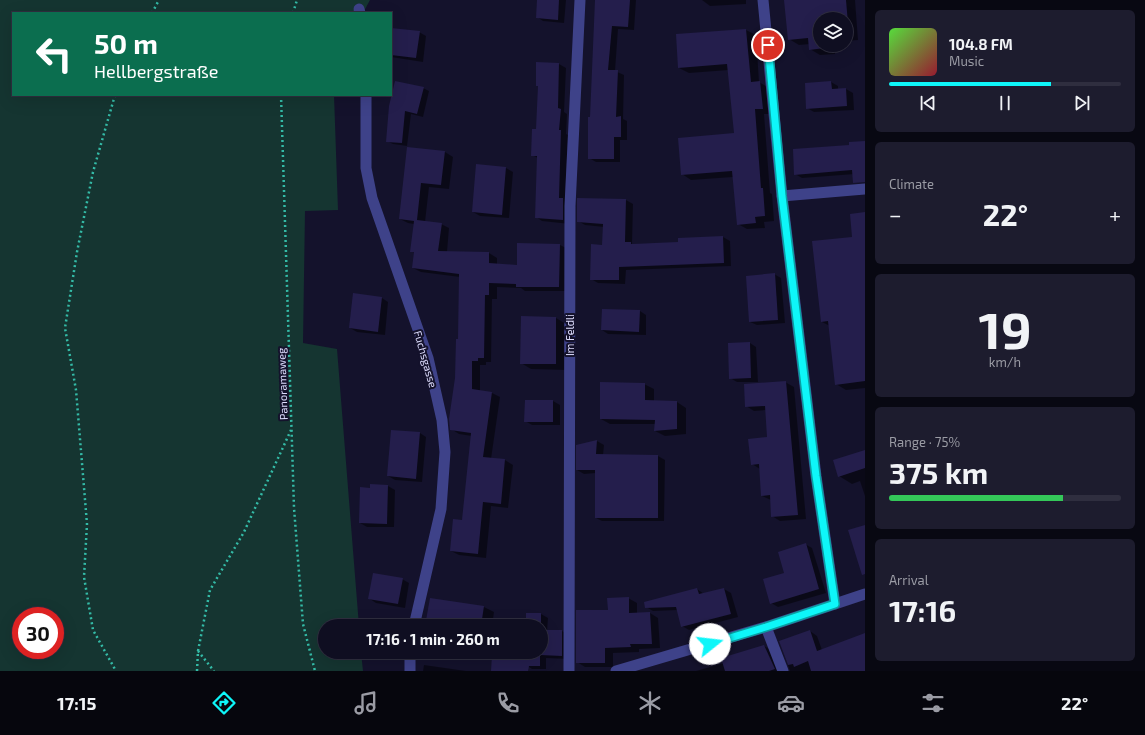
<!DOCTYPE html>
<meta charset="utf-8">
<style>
body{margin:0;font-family:"Exo 2",sans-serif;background:#1d1c2e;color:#f1f3f6;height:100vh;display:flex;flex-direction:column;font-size:15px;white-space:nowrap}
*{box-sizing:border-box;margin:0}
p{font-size:13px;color:#9b9ca5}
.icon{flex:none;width:22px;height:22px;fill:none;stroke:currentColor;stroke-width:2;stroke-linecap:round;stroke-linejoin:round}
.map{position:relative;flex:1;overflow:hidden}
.side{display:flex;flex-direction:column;gap:10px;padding:10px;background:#080812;width:280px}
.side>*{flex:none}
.banner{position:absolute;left:12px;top:12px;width:380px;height:84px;border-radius:0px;box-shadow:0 4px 16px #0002,0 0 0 1px #2f2e3f;background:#0b6e4f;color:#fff;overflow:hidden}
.controls{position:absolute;left:813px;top:12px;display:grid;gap:8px}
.controls a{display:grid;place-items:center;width:40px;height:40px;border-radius:50%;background:#0f0e21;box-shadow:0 4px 16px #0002,0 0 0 1px #2f2e3f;font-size:20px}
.speed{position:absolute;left:12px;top:607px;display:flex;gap:8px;font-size:20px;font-weight:700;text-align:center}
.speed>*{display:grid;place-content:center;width:52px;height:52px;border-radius:50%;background:#0f0e21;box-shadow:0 4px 16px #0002,0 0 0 1px #2f2e3f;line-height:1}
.speed .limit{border:6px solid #d22;background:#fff;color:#111}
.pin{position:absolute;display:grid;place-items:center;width:34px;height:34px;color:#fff;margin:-17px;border:2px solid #fff;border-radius:50%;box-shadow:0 1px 4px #0007}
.me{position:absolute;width:44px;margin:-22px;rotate:74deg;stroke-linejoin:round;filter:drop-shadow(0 0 3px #0008)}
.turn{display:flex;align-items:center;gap:14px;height:84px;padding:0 16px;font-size:18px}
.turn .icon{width:52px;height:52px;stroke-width:2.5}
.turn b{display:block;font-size:28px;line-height:34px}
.big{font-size:30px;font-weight:700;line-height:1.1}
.side .widget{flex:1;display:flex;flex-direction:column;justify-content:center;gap:6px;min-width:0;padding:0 14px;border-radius:6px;background:#1d1c2e}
.side .dial{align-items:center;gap:0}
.dial b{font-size:52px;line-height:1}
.song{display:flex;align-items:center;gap:12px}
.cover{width:48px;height:48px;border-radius:6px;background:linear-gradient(135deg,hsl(110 70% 55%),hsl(350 70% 35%))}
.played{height:4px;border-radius:2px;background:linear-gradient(90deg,#0ef6f9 70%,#2f2e3f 70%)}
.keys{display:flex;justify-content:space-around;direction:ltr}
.heat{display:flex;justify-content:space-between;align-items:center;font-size:22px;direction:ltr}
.charge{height:6px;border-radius:3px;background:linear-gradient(90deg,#34c759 75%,#2f2e3f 0)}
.trip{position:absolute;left:318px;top:619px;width:230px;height:40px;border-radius:20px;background:#0f0e21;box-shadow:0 4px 16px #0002,0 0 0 1px #2f2e3f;font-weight:700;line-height:40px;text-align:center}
.tabs{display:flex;height:64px;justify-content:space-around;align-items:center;background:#06060d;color:#9b9ca5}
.tabs .icon{width:28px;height:28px}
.tabs .selected{color:#0ef6f9}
.tabs b{font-size:18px;color:#f1f3f6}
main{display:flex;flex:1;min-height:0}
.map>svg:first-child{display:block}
</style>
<main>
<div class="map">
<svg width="865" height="671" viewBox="0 0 865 671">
<rect width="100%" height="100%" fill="#14122c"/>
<path fill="#153531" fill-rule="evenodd" d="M0 0H370L363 13H13V95H334L338 210 305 211 303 343 337 349 359 626H325V652H361L363 671H0ZM21 616H55V650H21Z"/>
<g fill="#0007">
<path d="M538 0H566L564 23 543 21 537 17Z"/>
<path d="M596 0H636L634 30 618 29 615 71 624 75 623 119 627 121V140H620V162H596L589 158Z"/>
<path d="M702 0H746V4L710 6Z"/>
<path d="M785 0H855L858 40 846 41V19H820V45H835V54L820 55 810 49V44L799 45 789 39Z"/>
<path d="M391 29 419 32 426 36 423 62 391 57Z"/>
<path d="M746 30 756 35 759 82 769 88 772 114H764L770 193 772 194 774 221 764 222 765 228 747 229 738 224 733 177 691 180 682 174 735 134 729 70 689 73 679 68 677 35Z"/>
<path d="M559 64 566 68 564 112 567 114 566 134 568 135 565 200 570 224 542 221 536 217 538 158 532 155 537 130Z"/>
<path d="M831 82 838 86V90L846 89 853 93 854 110 814 112 807 108Z"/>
<path d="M423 88 429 91 423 117 411 114 407 146 393 144 387 141 390 106Z"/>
<path d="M865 142V177L855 174 802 178 795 174 850 146Z"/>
<path d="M408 148 445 152 453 157 449 189 429 187 425 222 441 224 449 228 447 252 489 253 497 258V265L518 266 560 245 568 249 567 291H525L521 288 497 287V299H492L491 362H486V365H480V391L492 393 500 397 491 459 505 460 513 465 508 508 491 506 486 558 459 555 451 551 463 521 472 436 459 434 451 429 459 340 460 277 421 272 413 268 415 253 412 251 414 224 408 223 400 219Z"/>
<path d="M477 165 506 168 513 172 509 218 480 216 473 212Z"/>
<path d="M578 199 626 200 633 204 632 244 679 243V239L723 237 730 241 731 266 626 270 625 284 598 283 591 279 603 246 604 227 585 225 578 221Z"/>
<path d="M865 213V388L846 390 836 384 830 326 822 322Z"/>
<path d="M774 274 781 278 785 323 757 325 750 322Z"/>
<path d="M382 298 388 302 385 335 357 332 350 328Z"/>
<path d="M640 311 646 315V335L608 334 602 330Z"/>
<path d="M522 317 556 318 566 324V370L531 369 521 363Z"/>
<path d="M750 343 756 347 758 382H737L730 378Z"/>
<path d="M785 382 794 387 806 519 780 521 772 516 771 500 762 496 760 469 752 464 768 438 766 410 754 411 746 406Z"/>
<path d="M644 384 654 389V401L677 402 686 408V434L665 436 655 431 656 424H610L601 419Z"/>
<path d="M553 401 560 405V425H532L525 421Z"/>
<path d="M420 433 426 437 422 482 395 480 388 476Z"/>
<path d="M597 441 604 445 603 455 658 456 665 460 664 521H602L596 518V473L584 474 577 470Z"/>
<path d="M865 451V496L860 481 852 484 839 476Z"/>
<path d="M388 486 395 490 394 527H367L360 523 371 489Z"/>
<path d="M805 544 812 548 826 593 778 607 771 603 785 574Z"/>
<path d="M402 579 409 583 405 608 376 603 370 599Z"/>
<path d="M697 589 704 594 724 589 731 593 738 617 689 630 682 626 678 610 653 611 646 607Z"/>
<path d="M628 598 637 603V614L650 613 658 618 660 648 639 649V652L613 653V667H585L577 662Z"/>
<path d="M484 607 494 612 492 626H426Z"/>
<path d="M527 614H541L548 618 547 631H562L569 635V659L546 658V669H532L526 665V652H541V626H527Z"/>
<path d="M810 631 817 636 822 650 865 635V671H790L780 642Z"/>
<path d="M764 646 771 650 780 671H696L724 663Z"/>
<path d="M424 665 466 671H423Z"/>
</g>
<g fill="#241e4c">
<path d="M537 0H559L558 20 536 18Z"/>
<path d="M595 0H630L628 27 612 26 608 70H618L616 117 621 116V137H614V159H588V117H590Z"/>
<path d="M784 0H846L849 35H846V19H820V45H825V48L809 50 808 38 788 40Z"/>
<path d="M391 28 420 31 416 58 391 55Z"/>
<path d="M746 29 751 82 760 81 763 109H755L761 188H763L765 216 755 217 756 223 737 225 732 171 681 175 678 138 734 133 727 64 678 68 676 34Z"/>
<path d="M536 62 559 63 558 108 561 109 559 130H561L559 198H563V220L535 218 537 156H531L532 129H536L538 86H536Z"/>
<path d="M395 81 424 87 417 114 405 111 402 143 386 142 389 106Z"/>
<path d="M831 81 832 89 846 88 847 106 806 109 805 83Z"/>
<path d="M865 141V182L853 183 852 170 794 175 793 149 849 145V142Z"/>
<path d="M407 147 445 151 441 185 421 183 417 220 442 223 438 251 489 252V263L517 265V243L560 244 559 287H516V284L489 283V295H485L484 358H478V361H472V389L492 392 483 457 505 459 501 504 483 502 478 554 450 551 453 519 462 520 471 433 450 430 449 419 455 378 456 339H458L459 274 412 268 414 252H410L414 221 399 219Z"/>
<path d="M476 164 506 167 502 215 472 212Z"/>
<path d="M577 198 626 199 625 242H631V244L678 242V238L723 236 724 263 619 267V280H590L591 244 602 245 603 224 577 222Z"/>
<path d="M865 212V381L835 385 828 321 821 322 812 241 852 237 850 214Z"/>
<path d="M775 273 778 320 749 322 746 276Z"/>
<path d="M353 293 382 297 378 332 349 328Z"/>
<path d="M602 309 640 310 639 332 601 330Z"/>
<path d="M521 316 556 317V364H520Z"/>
<path d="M750 342 751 378 729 379 728 343Z"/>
<path d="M786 381 798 515 771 517 770 495 761 496 759 464 751 465 748 439 767 437 765 406 745 407 744 384Z"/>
<path d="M600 382 645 383V400L677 401V429L654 431 655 420 600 419Z"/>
<path d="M525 400H553V422H524Z"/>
<path d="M391 430 420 432 416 479 387 476Z"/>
<path d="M597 440 596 454 658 455V518H595V470H576V445Z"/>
<path d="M865 450V468L838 477 833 460Z"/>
<path d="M370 484 388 485 387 524 359 523 360 487 370 488Z"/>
<path d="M865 525V574L862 575 848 530Z"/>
<path d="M806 543 819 589 770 604 763 579 784 573 778 552Z"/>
<path d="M373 573 403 578 398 604 368 599Z"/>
<path d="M697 588 699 594 724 588 731 614 681 627 676 607 645 608 644 602Z"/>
<path d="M629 597V613L650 612 652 644H630L631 647 605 648V663H576V610H608L607 598Z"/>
<path d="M430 598 484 606 481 626H425Z"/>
<rect x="526" y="613" width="15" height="13"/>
<path d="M541 630H562V656L540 655V666H529L528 671H491L492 655 525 657V652H541Z"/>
<path d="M810 630 817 651 865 633V671H811L808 661 794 667 793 664 788 665 779 641Z"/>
<path d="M764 645 775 669 769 671H725L721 658Z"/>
</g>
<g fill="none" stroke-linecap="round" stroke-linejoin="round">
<g stroke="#34bba7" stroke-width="2.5" stroke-dasharray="2 3" stroke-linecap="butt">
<path d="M152 13 159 0"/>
<path d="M293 13 297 0"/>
<path d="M115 95 93 172 77 252 65 328 76 390 87 524 84 577 93 630 116 671"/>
<path d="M281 95 294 508 303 624 315 671"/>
<path d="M198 651 210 590 244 532 291 430"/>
<path d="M197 671 198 651 214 671"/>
</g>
<g stroke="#3e4289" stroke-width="11">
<path d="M763 0 782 196 816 476 835 604"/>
<path d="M359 9 360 13"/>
<path d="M366 95V168L372 198 428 358 442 420 445 452 441 509 414 626"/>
<path d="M782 196 865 189"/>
<path d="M766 627 783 671"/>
<path d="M410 671V652"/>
<path d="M569 671 570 206 580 0"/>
<path d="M616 671 766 627 865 594"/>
</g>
</g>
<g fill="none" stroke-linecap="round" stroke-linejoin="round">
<g stroke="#09a0a2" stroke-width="10">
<path id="route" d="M710 644 766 627 835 604 816 476 782 196 768 45"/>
</g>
<use href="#route" stroke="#0ef6f9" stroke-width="7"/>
</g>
<g text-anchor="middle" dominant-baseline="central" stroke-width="4" stroke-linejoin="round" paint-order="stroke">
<g font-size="11" fill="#deddfe" stroke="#14122c">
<text transform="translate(569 335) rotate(-90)">Im Feldli</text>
<text transform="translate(426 359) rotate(74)">Fuchsgasse</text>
<text transform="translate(282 384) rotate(-92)">Panoramaweg</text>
</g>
</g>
</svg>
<div class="controls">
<a><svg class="icon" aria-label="layers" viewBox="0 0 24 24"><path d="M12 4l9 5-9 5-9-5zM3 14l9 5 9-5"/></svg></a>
</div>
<div class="speed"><div class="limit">30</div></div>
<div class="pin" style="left:768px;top:45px;background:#d93025"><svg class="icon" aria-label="arrive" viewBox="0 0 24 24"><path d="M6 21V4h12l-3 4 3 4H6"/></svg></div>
<svg class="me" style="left:710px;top:644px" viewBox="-20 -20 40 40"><circle r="19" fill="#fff"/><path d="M0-13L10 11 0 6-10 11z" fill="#0ef6f9"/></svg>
<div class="trip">17:16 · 1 min · 260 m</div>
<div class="banner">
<div class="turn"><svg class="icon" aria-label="left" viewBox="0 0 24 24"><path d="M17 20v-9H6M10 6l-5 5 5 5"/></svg><div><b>50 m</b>Hellbergstraße</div></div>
</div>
</div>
<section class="side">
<div class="widget">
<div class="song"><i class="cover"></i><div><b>104.8 FM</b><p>Music</p></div></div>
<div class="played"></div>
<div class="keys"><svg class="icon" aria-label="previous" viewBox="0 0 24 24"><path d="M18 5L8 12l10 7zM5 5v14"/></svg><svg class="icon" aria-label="pause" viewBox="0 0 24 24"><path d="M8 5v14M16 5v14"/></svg><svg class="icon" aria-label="next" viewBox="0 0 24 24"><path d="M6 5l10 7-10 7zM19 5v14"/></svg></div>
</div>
<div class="widget"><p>Climate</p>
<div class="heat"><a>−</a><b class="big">22°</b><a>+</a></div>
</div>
<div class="widget dial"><b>19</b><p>km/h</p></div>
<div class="widget"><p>Range · 75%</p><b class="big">375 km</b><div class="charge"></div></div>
<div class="widget"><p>Arrival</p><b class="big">17:16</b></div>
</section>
</main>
<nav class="tabs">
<b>17:15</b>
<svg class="icon selected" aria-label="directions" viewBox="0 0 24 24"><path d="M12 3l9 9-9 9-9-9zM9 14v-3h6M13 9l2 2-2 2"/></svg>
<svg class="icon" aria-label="music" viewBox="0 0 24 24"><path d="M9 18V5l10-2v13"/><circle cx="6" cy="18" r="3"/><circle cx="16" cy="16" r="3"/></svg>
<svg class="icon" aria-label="phone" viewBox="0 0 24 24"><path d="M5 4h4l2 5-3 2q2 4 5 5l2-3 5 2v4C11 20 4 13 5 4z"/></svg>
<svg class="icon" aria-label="climate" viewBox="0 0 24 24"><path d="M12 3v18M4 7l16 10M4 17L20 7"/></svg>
<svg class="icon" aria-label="car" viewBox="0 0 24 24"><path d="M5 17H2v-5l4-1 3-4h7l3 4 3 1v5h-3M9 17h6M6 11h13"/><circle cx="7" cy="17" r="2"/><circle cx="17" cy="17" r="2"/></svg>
<svg class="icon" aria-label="filters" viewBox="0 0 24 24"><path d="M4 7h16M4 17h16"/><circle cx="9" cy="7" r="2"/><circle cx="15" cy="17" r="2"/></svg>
<b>22°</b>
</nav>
